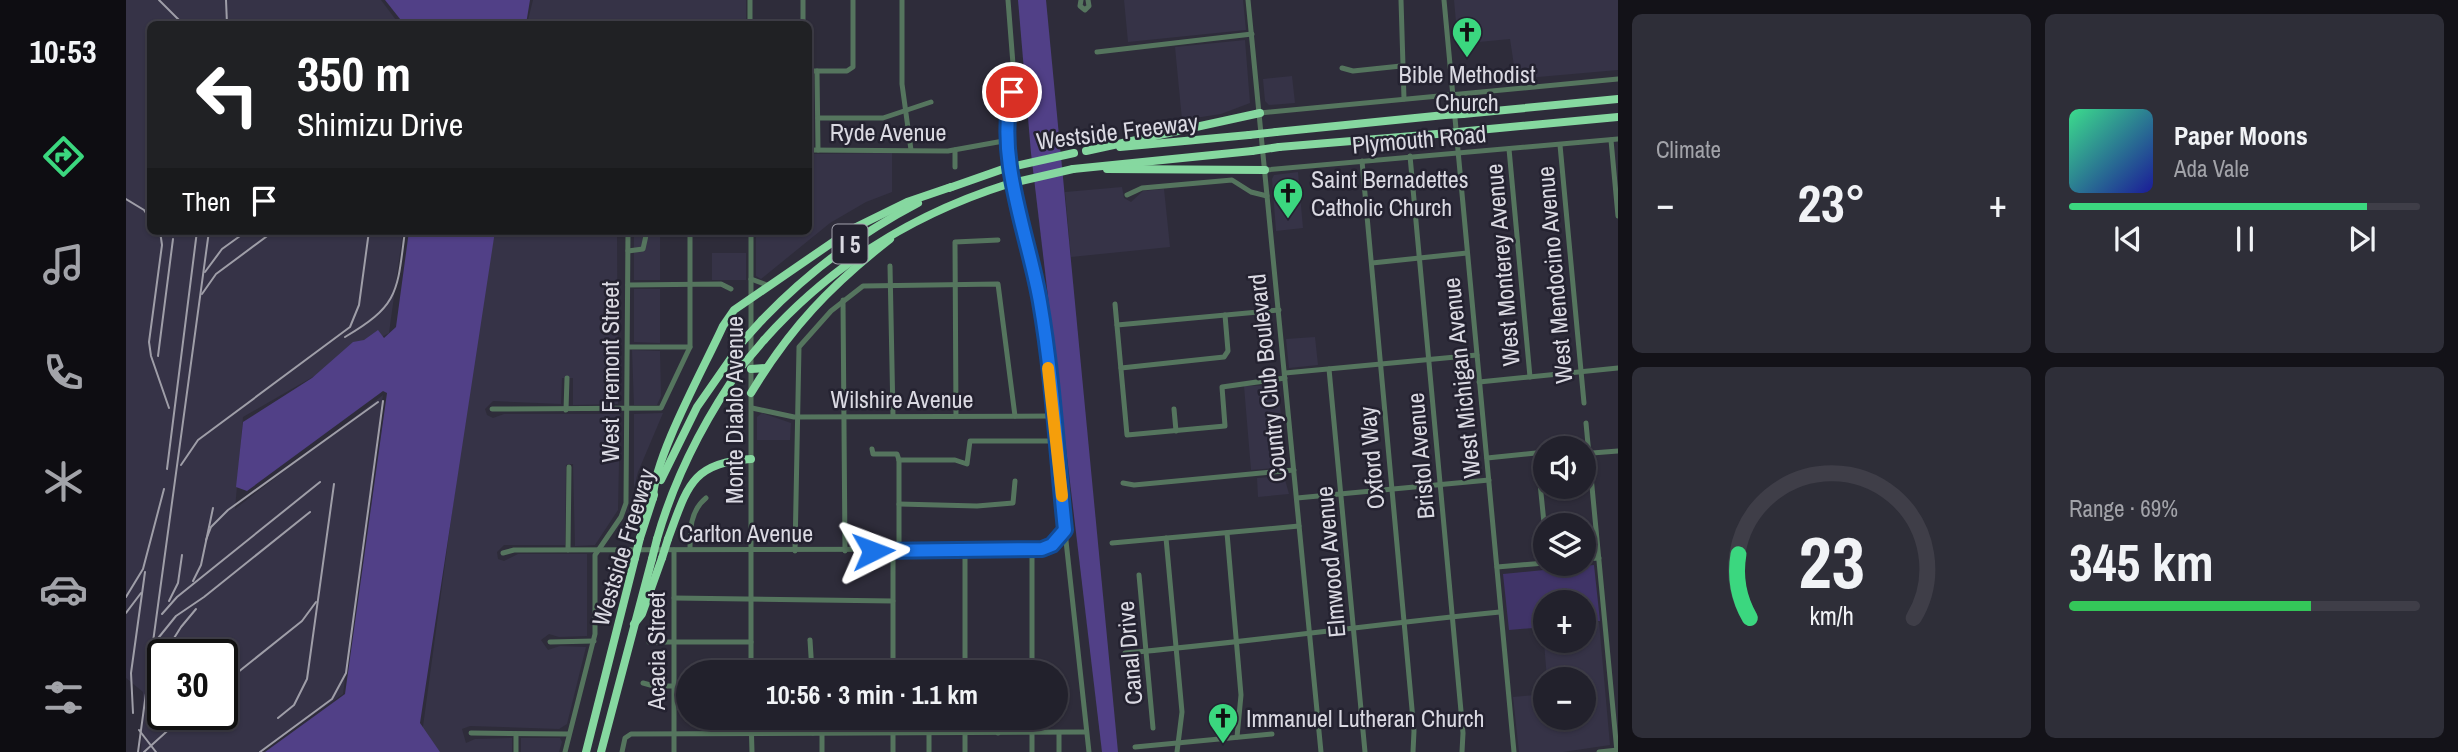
<!DOCTYPE html>
<meta charset="utf-8">
<style>
body{margin:0;font-family:"Archivo Narrow",sans-serif;background:#2e2e38;color:#f1f3f6;height:100vh;display:flex;flex-direction:column;font-size:26px;white-space:nowrap}
*{box-sizing:border-box;margin:0}
p{font-size:23px;color:#a2a3a9}
.icon{flex:none;width:38px;height:38px;fill:none;stroke:currentColor;stroke-width:2;stroke-linecap:round;stroke-linejoin:round}
.map{position:relative;flex:1;overflow:hidden}
.details{display:flex;flex-direction:column;gap:14px;padding:14px;background:#131218;width:840px}
.details>*{flex:none}
.banner{position:absolute;left:21px;top:21px;width:665px;height:214px;border-radius:10px;box-shadow:0 2px 5px #0004,0 0 0 2px #3f3e48;background:#202124;color:#fff;overflow:hidden}
.fabs{position:absolute;left:1407px;top:436px;display:grid;gap:14px}
.fabs a{display:grid;place-items:center;width:63px;height:63px;border-radius:50%;background:#22212c;box-shadow:0 2px 5px #0004,0 0 0 2px #3f3e48;font-size:35px}
.speed{position:absolute;left:21px;top:639px;display:flex;gap:14px;font-size:35px;font-weight:700;text-align:center}
.speed>*{display:grid;place-content:center;width:91px;height:91px;border-radius:50%;background:#22212c;box-shadow:0 2px 5px #0004,0 0 0 2px #3f3e48;line-height:1}
.speed .limit{border:4px solid #111;border-radius:10px;background:#fff;color:#111}
.pin{position:absolute;display:grid;place-items:center;width:60px;height:60px;color:#fff;margin:-30px;border:4px solid #fff;border-radius:50%;box-shadow:0 2px 7px #0007}
.me{position:absolute;width:77px;margin:-38px;rotate:87deg;stroke-linejoin:round;filter:drop-shadow(0 0 5px #0008)}
.turn{display:flex;align-items:center;gap:24px;height:147px;padding:0 35px;font-size:32px}
.turn .icon{width:91px;height:91px;stroke-width:2.5}
.turn b{display:block;font-size:49px;line-height:60px}
.then{display:flex;align-items:center;height:66px;padding:0 35px;background:#0003;gap:14px;font-size:26px}
.big{font-size:52px;font-weight:700;line-height:1.1}
.details .card{flex:1;display:flex;flex-direction:column;justify-content:center;gap:10px;min-width:0;padding:0 24px;border-radius:10px;background:#2e2e38}
.details .dial{align-items:center;gap:0}
.dial svg{height:182px;overflow:visible;fill:none;stroke:#3f3e48;stroke-width:7;stroke-linecap:round;text-anchor:middle}
.dial text{fill:#f1f3f6;stroke:none}
.song{display:flex;align-items:center;gap:21px}
.cover{width:84px;height:84px;border-radius:10px;background:linear-gradient(135deg,hsl(150 70% 55%),hsl(240 70% 35%))}
.played{height:7px;border-radius:4px;background:linear-gradient(90deg,#3bd77f 85%,#3f3e48 85%)}
.keys{display:flex;justify-content:space-around;direction:ltr}
.heat{display:flex;justify-content:space-between;align-items:center;font-size:38px;direction:ltr}
.charge{height:10px;border-radius:5px;background:linear-gradient(90deg,#34c759 69%,#3f3e48 0)}
.details .tiles{flex:1;display:grid;gap:14px;grid-template-columns:repeat(2,1fr)}
.trip{position:absolute;left:550px;top:660px;width:392px;height:70px;border-radius:35px;background:#22212c;box-shadow:0 2px 5px #0004,0 0 0 2px #3f3e48;font-weight:700;line-height:70px;text-align:center}
main{display:flex;flex:1;min-height:0}
.tab-bar{display:flex;flex-direction:column;width:126px;justify-content:space-around;align-items:center;background:#0e0d12;color:#a2a3a9}
.tab-bar .icon{width:49px;height:49px}
.tab-bar .current{color:#3bd77f}
.tab-bar b{font-size:32px;color:#f1f3f6}
.map>svg:first-child{display:block}
</style>
<main>
<nav class="tab-bar">
<b>10:53</b>
<svg class="icon current" aria-label="directions" viewBox="0 0 24 24"><path d="M12 3l9 9-9 9-9-9zM9 14v-3h6M13 9l2 2-2 2"/></svg>
<svg class="icon" aria-label="music" viewBox="0 0 24 24"><path d="M9 18V5l10-2v13"/><circle cx="6" cy="18" r="3"/><circle cx="16" cy="16" r="3"/></svg>
<svg class="icon" aria-label="phone" viewBox="0 0 24 24"><path d="M5 4h4l2 5-3 2q2 4 5 5l2-3 5 2v4C11 20 4 13 5 4z"/></svg>
<svg class="icon" aria-label="climate" viewBox="0 0 24 24"><path d="M12 3v18M4 7l16 10M4 17L20 7"/></svg>
<svg class="icon" aria-label="car" viewBox="0 0 24 24"><path d="M5 17H2v-5l4-1 3-4h7l3 4 3 1v5h-3M9 17h6M6 11h13"/><circle cx="7" cy="17" r="2"/><circle cx="17" cy="17" r="2"/></svg>
<svg class="icon" aria-label="filters" viewBox="0 0 24 24"><path d="M4 7h16M4 17h16"/><circle cx="9" cy="7" r="2"/><circle cx="15" cy="17" r="2"/></svg>
</nav>
<div class="map">
<svg width="1492" height="752" viewBox="0 0 1492 752">
<rect width="100%" height="100%" fill="#2e2c3a"/>
<g fill="#363347" fill-rule="evenodd">
<path d="M0 0H255L273 24H24V231H277L263 333 117 417 109 509 257 395 217 694 134 752H15L17 692 0 678ZM37 654H96V714H37Z"/>
<path d="M407 0H620V24H401Z"/>
<path d="M998 0H1117L1120 30 1002 42Z"/>
<path d="M1328 0H1492V70L1390 79 1384 39 1332 44Z"/>
<path d="M1119 40 1124 103 1095 114 1056 120 1049 47Z"/>
<path d="M1166 76 1169 103 1143 105 1139 101 1137 79Z"/>
<path d="M766 153V192L740 202 704 223 635 279 630 276V231H682L683 154Z"/>
<path d="M1172 172 1177 228 1150 231 1146 179 1148 175Z"/>
<path d="M996 187 998 198 1005 202 1017 191 1038 189 1044 247 945 257 939 192Z"/>
<path d="M360 231H491L492 404 447 405V378H436L435 404 367 401 359 409 361 415 367 418 378 414H494L492 510 469 545 449 546 447 464H443L440 465 439 545H378L371 552 372 559 378 561 392 554H461V636L433 637 423 634 415 640 422 650 434 646 460 647 441 724 433 729 344 726 336 729 340 743 349 739 386 738V752H306L296 734 344 379Z"/>
<rect x="508" y="231" width="26" height="49"/>
<rect x="586" y="253" width="34" height="27"/>
<path d="M508 289H534V343L508 342Z"/>
<path d="M1189 337 1192 365 1163 368 1160 339Z"/>
<path d="M506 350 534 351 535 396 531 405H508Z"/>
<path d="M1152 385 1160 467 1125 470 1118 386Z"/>
<path d="M537 413 512 472 508 488V414Z"/>
<path d="M636 413 665 423 664 440H631V417Z"/>
<path d="M1158 476 1163 494 1132 497 1131 478Z"/>
<path d="M1473 622 1484 745 1437 752H1393L1387 697 1419 694V718H1458V679H1421L1417 630 1419 640H1458V624Z"/>
<path d="M395 738H434L436 742 433 752H395Z"/>
</g>
<path fill="#403468" d="M1468 565 1474 621 1458 623V602H1419V627L1383 630 1377 574Z"/>
<g fill="#514087">
<path d="M259 0H404L400 24H278Z"/>
<path d="M892 0H920L992 752H976L905 153Z"/>
<path d="M283 231H369L294 723 314 752H139L219 694 261 393 257 391 121 491 110 487 117 422 186 378 227 342 238 340 252 330 258 338 270 327Z"/>
</g>
<g fill="none" stroke-linecap="round" stroke-linejoin="round">
<g stroke="#55755e" stroke-width="5">
<path d="M624 0V24"/>
<path d="M677 0V24"/>
<path d="M776 0V84L785 150"/>
<path d="M882 0 888 77 882 121 889 197 914 302 963 752"/>
<path d="M955 0 954 6 959 10 963 6 962 0"/>
<path d="M1122 0 1195 752"/>
<path d="M1275 0 1278 99"/>
<path d="M1318 0 1388 752"/>
<path d="M971 52 1126 34"/>
<path d="M1216 68 1227 71 1275 66"/>
<path d="M682 71H721L727 67V0"/>
<path d="M691 71 692 150"/>
<path d="M1134 113 1492 79"/>
<path d="M692 118H757L805 102"/>
<path d="M1485 140 1492 216"/>
<path d="M1434 145 1458 403"/>
<path d="M1383 149 1404 377"/>
<path d="M682 150 822 151 883 140"/>
<path d="M1284 156 1337 733 1336 752"/>
<path d="M1236 161 1288 731 1287 752"/>
<path d="M829 167V150"/>
<path d="M1139 170 1492 139"/>
<path d="M1001 195 1016 188 1106 180 1125 192 1141 196"/>
<path d="M625 231V672"/>
<path d="M502 251 517 249 521 231"/>
<path d="M1246 263 1341 253"/>
<path d="M764 266 767 416"/>
<path d="M625 279 641 285"/>
<path d="M502 285 595 284 605 289"/>
<path d="M717 300 719 551"/>
<path d="M989 304 1001 435 1099 426 1096 387 1159 378"/>
<path d="M991 325 1153 310"/>
<path d="M502 347H564"/>
<path d="M995 368 1098 357 1102 351 1099 315"/>
<path d="M1203 369 1239 752"/>
<path d="M1159 373 1351 355"/>
<path d="M1353 382 1492 368"/>
<path d="M626 408 668 417 927 416"/>
<path d="M366 409 535 408 564 347V231"/>
<path d="M1048 409 1050 431"/>
<path d="M440 410 441 378"/>
<path d="M830 416 829 242 872 240"/>
<path d="M1460 423 1491 752"/>
<path d="M746 449 747 454H771L773 460"/>
<path d="M1458 449 1466 453 1492 451"/>
<path d="M1411 453 1419 533"/>
<path d="M1361 458 1419 452"/>
<path d="M773 460H829L841 464 844 441H930"/>
<path d="M773 460V549"/>
<path d="M997 483 1008 485 1168 470"/>
<path d="M1171 498 1363 480"/>
<path d="M773 504 851 506 887 503 889 481"/>
<path d="M1101 533 1115 695 1111 737"/>
<path d="M1040 538 1056 712 1051 752"/>
<path d="M986 543 1173 526"/>
<path d="M564 549C564 530 564 511 580 498"/>
<path d="M442 550 443 467"/>
<path d="M548 550V752"/>
<path d="M767 550V672"/>
<path d="M839 550V672"/>
<path d="M906 550V672"/>
<path d="M669 551 673 347 705 311 737 286 872 284 889 416"/>
<path d="M377 553 388 550 916 549 926 545 939 530"/>
<path d="M1458 559 1473 558"/>
<path d="M1371 567 1419 563"/>
<path d="M1013 575 1027 728"/>
<path d="M548 598 767 601"/>
<path d="M684 640 686 672"/>
<path d="M424 642 468 641"/>
<path d="M523 642H625"/>
<path d="M999 653C1125 642 1249 624 1374 612"/>
<path d="M517 683 528 686H562"/>
<path d="M625 718 626 752"/>
<path d="M839 718V752"/>
<path d="M906 718V752"/>
<path d="M345 733 443 734"/>
<path d="M687 733V718"/>
<path d="M696 733V752"/>
<path d="M803 733V752"/>
<path d="M872 733V718"/>
<path d="M933 733V752"/>
<path d="M390 734V752"/>
<path d="M1009 747 1146 734"/>
<path d="M439 752 469 634V555L495 517 500 503 502 231"/>
<path d="M496 752 499 738 505 734 960 732"/>
<path d="M767 752V718"/>
<path d="M1473 752 1492 750"/>
</g>
<g stroke="#86d8a0" stroke-width="8">
<path d="M1337 114 1492 99"/>
<path d="M1342 131 1492 117"/>
<path d="M1150 132 1319 115"/>
<path d="M994 147 1123 135"/>
<path d="M1153 147 1323 133"/>
<path d="M960 151 1134 113"/>
<path d="M947 169 1126 151"/>
<path d="M981 169 1139 170"/>
<path d="M823 188 880 168"/>
<path d="M636 320C682 272 733 234 792 203"/>
<path d="M638 340C704 266 787 214 882 184"/>
<path d="M625 369 640 368"/>
<path d="M625 393C664 328 704 286 764 239"/>
<path d="M535 480 571 407 617 341"/>
<path d="M527 498C528 457 579 366 597 326L608 310 726 229 781 202 825 187"/>
<path d="M514 538 528 495"/>
<path d="M531 539C549 476 578 420 616 366"/>
<path d="M542 539C561 488 565 462 625 459"/>
<path d="M508 624 516 614 536 558"/>
<path d="M460 752 509 558"/>
<path d="M475 752 526 559"/>
</g>
<g stroke="#9f9ea8" stroke-width="2">
<path d="M33 0 57 24"/>
<path d="M100 0 101 24"/>
<path d="M0 199 18 210 24 219"/>
<path d="M34 231 36 245 23 342 25 356 43 408"/>
<path d="M79 272 96 249 121 231"/>
<path d="M76 294 90 274 148 231"/>
<path d="M219 337C274 305 271 291 279 231"/>
<path d="M32 356 47 239"/>
<path d="M55 465 72 440 224 327 233 305 243 231"/>
<path d="M41 469 71 231"/>
<path d="M80 540 85 527 102 510 252 402"/>
<path d="M67 581 75 565 87 508"/>
<path d="M0 597 17 569 38 489"/>
<path d="M43 601 52 583 56 555"/>
<path d="M0 613 15 593"/>
<path d="M36 614 51 597 194 482"/>
<path d="M29 642 50 616 78 597 184 512"/>
<path d="M38 654 55 627 70 609"/>
<path d="M96 685 176 621 190 602"/>
<path d="M7 713 5 673 19 572"/>
<path d="M152 718 168 705 181 679 208 484"/>
<path d="M13 730 30 752"/>
<path d="M12 752 83 231"/>
<path d="M18 752 60 714"/>
<path d="M134 752 206 699 220 673 257 401"/>
</g>
<g stroke="#86d8a0" stroke-width="8">
<path d="M1319 115 1337 114"/>
<path d="M1323 133 1342 131"/>
<path d="M1123 135 1150 132"/>
<path d="M1126 151 1153 147"/>
<path d="M880 168 948 153"/>
<path d="M882 184 947 169"/>
<path d="M617 341 636 320"/>
<path d="M616 366 638 340"/>
<path d="M509 558 514 538"/>
<path d="M536 558 542 539"/>
<path d="M526 559 531 539"/>
</g>
</g>
<g fill="none" stroke-linecap="round" stroke-linejoin="round">
<g stroke="#114b97" stroke-width="18">
<path id="route" d="M747 551 916 549 926 545 939 530C931 454 927 377 914 302 903 237 869 158 886 92"/>
</g>
<use href="#route" stroke="#1a73e8" stroke-width="12"/>
<path stroke="#f59e0b" stroke-width="12" d="M922 368 936 496"/>
</g>
<defs>
<g id="church-pin" transform="scale(1.575)"><path d="M0 17L-7.5 6A9.5 9.5 0 1 1 7.5 6Z" fill="#3bd77f" stroke="#242230"/><path d="M-1.2-6h2.4v3.5h3.3v2.4h-3.3V6h-2.4V-.1h-3.3v-2.4h3.3Z" fill="#111"/></g>
</defs>
<g fill-rule="evenodd">
<use href="#church-pin" x="1341" y="32"/>
<use href="#church-pin" x="1162" y="193"/>
<use href="#church-pin" x="1097" y="718"/>
</g>
<g text-anchor="middle" dominant-baseline="central" stroke-width="5" stroke-linejoin="round" paint-order="stroke">
<rect fill="#242230" stroke="#a3a2ad" stroke-width="2" x="706.5" y="224.5" width="35" height="39" rx="5"/>
<g font-size="23" font-weight="bold" fill="#dad9e2">
<text x="724" y="244">I 5</text>
</g>
<g font-size="24" fill="#dad9e2" stroke="#242230" text-anchor="start">
<text x="1341" y="74" text-anchor="middle">Bible Methodist<tspan x="1341" dy="28">Church</tspan></text>
<text x="1185" y="179">Saint Bernadettes<tspan x="1185" dy="28">Catholic Church</tspan></text>
<text x="1120" y="718">Immanuel Lutheran Church</text>
</g>
<g font-size="24" fill="#dad9e2" stroke="#242230">
<text transform="translate(991 131) rotate(-7)">Westside Freeway</text>
<text x="762" y="132">Ryde Avenue</text>
<text transform="translate(1293 139) rotate(-5)">Plymouth Road</text>
<text transform="translate(1376 265) rotate(-95)">West Monterey Avenue</text>
<text transform="translate(1428 275) rotate(-95)">West Mendocino Avenue</text>
<text transform="translate(484 372) rotate(-90)">West Fremont Street</text>
<text transform="translate(1141 378) rotate(-96)">Country Club Boulevard</text>
<text transform="translate(1335 378) rotate(-96)">West Michigan Avenue</text>
<text x="776" y="399">Wilshire Avenue</text>
<text transform="translate(608 410) rotate(-90)">Monte Diablo Avenue</text>
<text transform="translate(1294 456) rotate(-95)">Bristol Avenue</text>
<text transform="translate(1245 458) rotate(-95)">Oxford Way</text>
<text x="620" y="533">Carlton Avenue</text>
<text transform="translate(497 547) rotate(-73)">Westside Freeway</text>
<text transform="translate(1204 562) rotate(-95)">Elmwood Avenue</text>
<text transform="translate(530 651) rotate(-90)">Acacia Street</text>
<text transform="translate(1003 653) rotate(-95)">Canal Drive</text>
</g>
</g>
</svg>
<div class="fabs">
<a><svg class="icon" aria-label="sound" viewBox="0 0 24 24"><path d="M4 9h4l5-4v14l-5-4H4zM17 9q2 3 0 6"/></svg></a>
<a><svg class="icon" aria-label="layers" viewBox="0 0 24 24"><path d="M12 4l9 5-9 5-9-5zM3 14l9 5 9-5"/></svg></a>
<a>+</a>
<a>−</a>
</div>
<div class="speed"><div class="limit">30</div></div>
<div class="pin" style="left:886px;top:92px;background:#d93025"><svg class="icon" aria-label="arrive" viewBox="0 0 24 24"><path d="M6 21V4h12l-3 4 3 4H6"/></svg></div>
<svg class="me" style="left:747px;top:551px" viewBox="-20 -20 40 40"><path d="M0-17L14 15 0 8-14 15z" fill="#1a73e8" stroke="#fff" stroke-width="4"/></svg>
<div class="trip">10:56 · 3 min · 1.1 km</div>
<div class="banner">
<div class="turn"><svg class="icon" aria-label="left" viewBox="0 0 24 24"><path d="M17 20v-9H6M10 6l-5 5 5 5"/></svg><div><b>350 m</b>Shimizu Drive</div></div>
<div class="then">Then<svg class="icon" aria-label="arrive" viewBox="0 0 24 24"><path d="M6 21V4h12l-3 4 3 4H6"/></svg></div>
</div>
</div>
<section class="details">
<div class="tiles">
<div class="card"><p>Climate</p>
<div class="heat"><a>−</a><b class="big">23°</b><a>+</a></div>
</div>
<div class="card">
<div class="song"><i class="cover"></i><div><b>Paper Moons</b><p>Ada Vale</p></div></div>
<div class="played"></div>
<div class="keys"><svg class="icon" aria-label="previous" viewBox="0 0 24 24"><path d="M18 5L8 12l10 7zM5 5v14"/></svg><svg class="icon" aria-label="pause" viewBox="0 0 24 24"><path d="M8 5v14M16 5v14"/></svg><svg class="icon" aria-label="next" viewBox="0 0 24 24"><path d="M6 5l10 7-10 7zM19 5v14"/></svg></div>
</div>
<div class="card dial"><svg viewBox="0 0 100 80">
<path d="M14 69A42 42 0 1 1 86 69"/>
<path d="M14 69A42 42 0 0 1 9 41" stroke="#3bd77f"/>
<text x="50" y="56" font-size="32" font-weight="700">23</text>
<text x="50" y="72" font-size="11">km/h</text>
</svg></div>
<div class="card"><p>Range · 69%</p><b class="big">345 km</b><div class="charge"></div></div>
</div>
</section>
</main>
